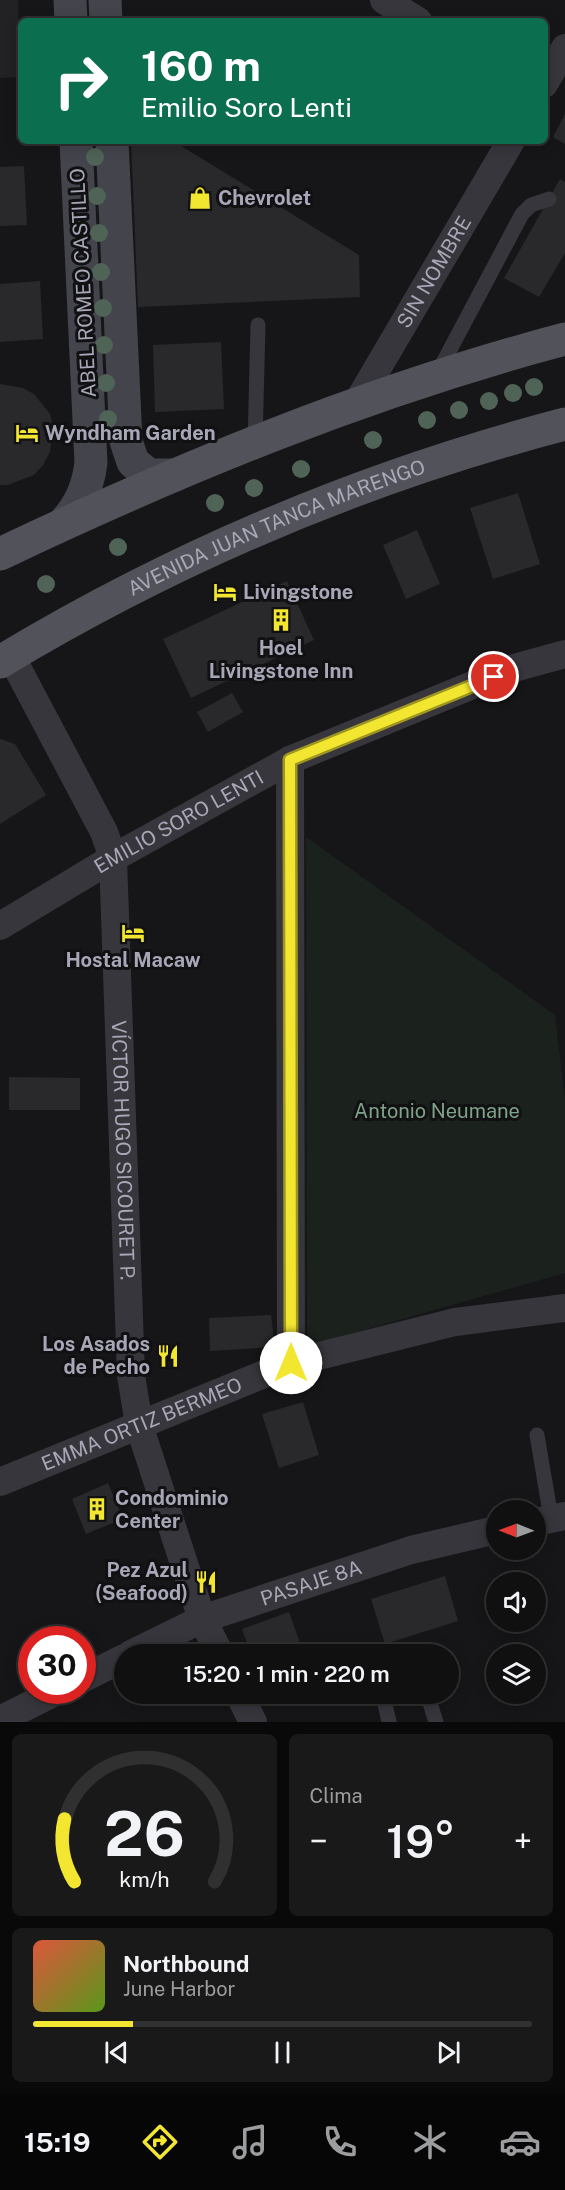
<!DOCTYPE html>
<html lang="es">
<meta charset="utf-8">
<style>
body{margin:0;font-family:"Public Sans",sans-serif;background:#19191a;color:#f1f3f6;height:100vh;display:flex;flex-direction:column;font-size:22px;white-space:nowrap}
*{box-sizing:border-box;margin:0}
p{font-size:20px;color:#9c9d9f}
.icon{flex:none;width:33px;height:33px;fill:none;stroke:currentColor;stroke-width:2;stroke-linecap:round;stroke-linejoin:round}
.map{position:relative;height:1722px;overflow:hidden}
.details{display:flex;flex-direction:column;gap:12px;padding:12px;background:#090909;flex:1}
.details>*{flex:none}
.banner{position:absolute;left:18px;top:18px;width:530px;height:126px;border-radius:9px;box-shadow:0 3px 15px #0003,0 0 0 2px #303031;background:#0b6e4f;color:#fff;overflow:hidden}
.needle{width:39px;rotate:271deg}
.fabs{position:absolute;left:486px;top:1500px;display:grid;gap:12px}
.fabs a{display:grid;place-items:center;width:60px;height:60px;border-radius:50%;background:#101011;box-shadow:0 3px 15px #0003,0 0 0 2px #303031;font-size:30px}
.speed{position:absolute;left:18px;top:1626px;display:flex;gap:12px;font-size:30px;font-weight:700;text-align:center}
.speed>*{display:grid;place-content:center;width:78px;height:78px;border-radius:50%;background:#101011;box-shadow:0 3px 15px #0003,0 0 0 2px #303031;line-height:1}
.speed .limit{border:9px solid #d22;background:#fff;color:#111}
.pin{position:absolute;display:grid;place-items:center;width:51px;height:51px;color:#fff;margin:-26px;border:3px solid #fff;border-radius:50%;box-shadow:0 2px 6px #0007}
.me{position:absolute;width:66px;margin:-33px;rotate:0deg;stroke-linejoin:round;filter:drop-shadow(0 0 4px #0008)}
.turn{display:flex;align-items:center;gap:21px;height:126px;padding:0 24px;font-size:27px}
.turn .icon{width:78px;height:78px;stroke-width:2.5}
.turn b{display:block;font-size:42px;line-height:51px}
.big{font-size:45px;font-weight:600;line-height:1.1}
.details .card{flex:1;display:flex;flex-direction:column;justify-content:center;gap:9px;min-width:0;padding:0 21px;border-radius:9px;background:#19191a}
.details .dial{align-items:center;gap:0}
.dial svg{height:156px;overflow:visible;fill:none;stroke:#303031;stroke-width:7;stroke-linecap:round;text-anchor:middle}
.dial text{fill:#f1f3f6;stroke:none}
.song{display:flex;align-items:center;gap:18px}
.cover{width:72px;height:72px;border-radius:9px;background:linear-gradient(135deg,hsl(10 70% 55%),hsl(90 70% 35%))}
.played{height:6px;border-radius:3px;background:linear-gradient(90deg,#f3e631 20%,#303031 20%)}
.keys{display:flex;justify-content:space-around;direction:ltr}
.heat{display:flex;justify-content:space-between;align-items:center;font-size:33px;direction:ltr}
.details .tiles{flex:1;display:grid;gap:12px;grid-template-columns:1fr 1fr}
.card:last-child{grid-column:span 2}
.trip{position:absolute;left:114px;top:1644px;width:345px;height:60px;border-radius:30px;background:#101011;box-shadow:0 3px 15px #0003,0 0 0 2px #303031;font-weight:600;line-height:60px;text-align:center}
.tab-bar{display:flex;height:96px;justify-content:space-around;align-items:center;background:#060607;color:#9c9d9f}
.tab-bar .icon{width:42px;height:42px}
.tab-bar .selected{color:#f3e631}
.tab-bar b{font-size:27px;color:#f1f3f6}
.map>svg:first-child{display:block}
</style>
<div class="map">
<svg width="565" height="1722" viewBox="0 0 565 1722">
<rect width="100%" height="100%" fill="#161517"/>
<path fill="#222124" d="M0 0H18L21 77 0 78Z"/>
<path fill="#1b221e" d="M306 837 555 1015 565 1100V1273L307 1346Z"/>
<g fill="#29282b">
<path d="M565 114V144L553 137Z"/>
<path d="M131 141H173L359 255 360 297 138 307Z"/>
<path d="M24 166 27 225 0 226V167Z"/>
<path d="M560 179 565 182V253L539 297 504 278Z"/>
<path d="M40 281 43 339 0 342V284Z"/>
<path d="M221 342 224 409 155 412 153 345Z"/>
<path d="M0 384 23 388 34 394 50 414 53 426 50 452 43 465 34 475 8 485H0Z"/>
<path d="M518 493 540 564 493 579 470 508Z"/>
<path d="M417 530 440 584 406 599 383 545Z"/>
<path d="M287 581 314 640 191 698 163 639Z"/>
<path d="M232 693 243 712 208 732 197 712Z"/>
<path d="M0 739 15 744 46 795 0 824Z"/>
<path d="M9 1077 80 1078V1110H9Z"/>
<path d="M271 1315 275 1347 210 1351 209 1318Z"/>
<path d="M303 1402 319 1455 279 1468 262 1414Z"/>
<path d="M108 1483 123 1519 86 1534 72 1499Z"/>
<path d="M445 1576 458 1621 385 1644 371 1599Z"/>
<path d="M289 1612 304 1654H251L242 1629Z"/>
</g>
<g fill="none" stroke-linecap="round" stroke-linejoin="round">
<g stroke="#37363c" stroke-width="15">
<path d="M437 374 522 214 531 205 549 199"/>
<path d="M255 444 258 325"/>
<path d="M537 1435 551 1518"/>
<path d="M384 1700 389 1722"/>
<path d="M429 1700 436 1722"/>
</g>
<g stroke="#37363c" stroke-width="28">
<path d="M384 0 418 21"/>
<path d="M544 84 565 48"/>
<path id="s1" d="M357 403 511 141"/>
<path id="s2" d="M11 656 104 832 113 858 131 1375 139 1425 202 1619 220 1654"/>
<path d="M290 760 291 1363"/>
<path id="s3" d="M0 926 113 858 290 760 514 668 565 654"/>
<path id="s4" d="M0 1482 291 1363 455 1322 565 1308"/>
<path d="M536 1522 565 1516"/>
<path id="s5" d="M131 1654 202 1619 411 1550 496 1530"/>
<path d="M82 1679 124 1658"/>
<path d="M239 1694 253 1722"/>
<path d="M0 1720 59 1690"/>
</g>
<g stroke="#44444c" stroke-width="33">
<path d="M70 0 71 21"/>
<path d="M105 0 106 21"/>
<path d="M112 141 126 441 133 462 149 475H175"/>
<path d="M63 524C80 506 88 487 91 463L76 141"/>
</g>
<g stroke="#52525b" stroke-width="33">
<path d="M0 554C183 467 369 391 565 339"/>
<path id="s6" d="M0 662C176 556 366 476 565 424"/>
</g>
</g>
<g fill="#4f6356">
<circle cx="95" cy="157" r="9"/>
<circle cx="97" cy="196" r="9"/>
<circle cx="99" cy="233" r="9"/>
<circle cx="101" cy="272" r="9"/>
<circle cx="103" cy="308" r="9"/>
<circle cx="104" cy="345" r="9"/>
<circle cx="106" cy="383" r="9"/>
<circle cx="534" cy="387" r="9"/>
<circle cx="513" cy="393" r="9"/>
<circle cx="489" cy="401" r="9"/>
<circle cx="459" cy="410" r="9"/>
<circle cx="108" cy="419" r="9"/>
<circle cx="427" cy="420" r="9"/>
<circle cx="373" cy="440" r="9"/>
<circle cx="301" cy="469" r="9"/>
<circle cx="254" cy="488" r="9"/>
<circle cx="215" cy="503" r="9"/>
<circle cx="118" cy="547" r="9"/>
<circle cx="46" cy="584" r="9"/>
</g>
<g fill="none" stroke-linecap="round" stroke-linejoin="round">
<g stroke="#9e9620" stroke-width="15">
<path id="route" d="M291 1363 290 760 494 677"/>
</g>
<use href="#route" stroke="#f3e631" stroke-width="10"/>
</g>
<defs>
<g id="shop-bare" transform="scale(1.8)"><path d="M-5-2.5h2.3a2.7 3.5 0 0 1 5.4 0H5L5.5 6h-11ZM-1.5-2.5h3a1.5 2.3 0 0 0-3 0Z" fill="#f3e631" stroke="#111012" stroke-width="2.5" paint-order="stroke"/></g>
<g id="hotel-bare" transform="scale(1.8)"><path d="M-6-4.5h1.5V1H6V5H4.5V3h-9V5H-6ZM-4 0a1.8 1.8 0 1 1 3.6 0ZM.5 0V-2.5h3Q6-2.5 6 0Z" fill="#f3e631" stroke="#111012" stroke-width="2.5" paint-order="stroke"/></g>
<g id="building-bare" transform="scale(1.8)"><path d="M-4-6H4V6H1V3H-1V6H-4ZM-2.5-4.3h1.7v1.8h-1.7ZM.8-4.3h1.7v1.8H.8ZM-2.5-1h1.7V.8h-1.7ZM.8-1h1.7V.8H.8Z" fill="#f3e631" stroke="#111012" stroke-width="2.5" paint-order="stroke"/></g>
<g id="restaurant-bare" transform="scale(1.8)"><path d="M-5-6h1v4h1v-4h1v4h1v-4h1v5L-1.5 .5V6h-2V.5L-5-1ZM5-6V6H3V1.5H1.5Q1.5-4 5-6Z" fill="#f3e631" stroke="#111012" stroke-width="2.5" paint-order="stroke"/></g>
</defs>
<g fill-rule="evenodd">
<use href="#shop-bare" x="200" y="198"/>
<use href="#hotel-bare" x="27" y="433"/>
<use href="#hotel-bare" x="225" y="592"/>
<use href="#building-bare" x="281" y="620"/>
<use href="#hotel-bare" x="133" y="933"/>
<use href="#restaurant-bare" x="168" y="1356"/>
<use href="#building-bare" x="97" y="1509"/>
<use href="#restaurant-bare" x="206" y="1582"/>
</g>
<g text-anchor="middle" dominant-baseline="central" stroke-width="6" stroke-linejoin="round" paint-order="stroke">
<g font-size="20" font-weight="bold" fill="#a7a7b7" stroke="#111012" text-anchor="start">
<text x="218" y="198">Chevrolet</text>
<text x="45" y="433">Wyndham Garden</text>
<text x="243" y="592">Livingstone</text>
<text x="281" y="648" text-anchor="middle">Hoel<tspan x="281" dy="23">Livingstone Inn</tspan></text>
<text x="133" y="960" text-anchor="middle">Hostal Macaw</text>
<text x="150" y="1344" text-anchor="end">Los Asados<tspan x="150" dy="23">de Pecho</tspan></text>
<text x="115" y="1498">Condominio<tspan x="115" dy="23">Center</tspan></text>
<text x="188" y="1570" text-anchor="end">Pez Azul<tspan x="188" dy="23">(Seafood)</tspan></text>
</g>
<g font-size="20" fill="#a7a7b7" stroke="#111012">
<text stroke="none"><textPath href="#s1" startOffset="152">SIN NOMBRE</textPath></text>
<text transform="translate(83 283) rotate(-93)">ABEL ROMEO CASTILLO</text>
<text stroke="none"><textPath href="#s6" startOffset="308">AVENIDA JUAN TANCA MARENGO</textPath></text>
<text stroke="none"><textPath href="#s3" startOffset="207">EMILIO SORO LENTI</textPath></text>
<text stroke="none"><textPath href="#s2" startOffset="519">VÍCTOR HUGO SICOURET P.</textPath></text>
<text stroke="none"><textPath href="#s4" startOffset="153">EMMA ORTIZ BERMEO</textPath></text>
<text stroke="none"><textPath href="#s5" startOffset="194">PASAJE 8A</textPath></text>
</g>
<g font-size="20" fill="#7ea28a" stroke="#111012">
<text x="437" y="1111">Antonio Neumane</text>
</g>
</g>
</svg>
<div class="fabs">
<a><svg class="needle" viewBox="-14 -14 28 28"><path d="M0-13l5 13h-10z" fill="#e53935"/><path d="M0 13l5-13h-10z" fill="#9c9d9f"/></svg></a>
<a><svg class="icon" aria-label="sound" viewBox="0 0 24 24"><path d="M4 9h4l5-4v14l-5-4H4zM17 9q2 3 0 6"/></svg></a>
<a><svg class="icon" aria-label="layers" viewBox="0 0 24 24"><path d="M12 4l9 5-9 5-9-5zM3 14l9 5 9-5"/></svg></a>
</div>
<div class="speed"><div class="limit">30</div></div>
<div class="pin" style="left:494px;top:677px;background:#d93025"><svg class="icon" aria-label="arrive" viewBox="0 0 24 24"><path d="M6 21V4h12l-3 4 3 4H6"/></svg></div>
<svg class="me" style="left:291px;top:1363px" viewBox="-20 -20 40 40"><circle r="19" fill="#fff"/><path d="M0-13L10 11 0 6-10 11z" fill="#f3e631"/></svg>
<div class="trip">15:20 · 1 min · 220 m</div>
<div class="banner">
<div class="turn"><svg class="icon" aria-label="right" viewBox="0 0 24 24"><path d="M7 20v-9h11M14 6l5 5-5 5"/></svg><div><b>160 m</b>Emilio Soro Lenti</div></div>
</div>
</div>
<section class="details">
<div class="tiles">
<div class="card dial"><svg viewBox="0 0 100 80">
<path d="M14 69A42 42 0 1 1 86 69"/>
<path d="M14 69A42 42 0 0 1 9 37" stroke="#f3e631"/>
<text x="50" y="56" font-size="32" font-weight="700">26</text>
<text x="50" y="72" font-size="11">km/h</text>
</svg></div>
<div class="card"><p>Clima</p>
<div class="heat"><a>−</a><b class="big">19°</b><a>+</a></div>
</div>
<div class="card">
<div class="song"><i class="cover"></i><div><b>Northbound</b><p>June Harbor</p></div></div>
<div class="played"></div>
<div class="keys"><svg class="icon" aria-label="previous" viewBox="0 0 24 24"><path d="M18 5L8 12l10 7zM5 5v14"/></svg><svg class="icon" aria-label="pause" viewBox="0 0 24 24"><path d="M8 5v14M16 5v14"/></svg><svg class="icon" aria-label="next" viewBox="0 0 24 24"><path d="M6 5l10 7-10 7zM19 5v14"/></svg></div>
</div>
</div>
</section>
<nav class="tab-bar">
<b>15:19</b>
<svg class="icon selected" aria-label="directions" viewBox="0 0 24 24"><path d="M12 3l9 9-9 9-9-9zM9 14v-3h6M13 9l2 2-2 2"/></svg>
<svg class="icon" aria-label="music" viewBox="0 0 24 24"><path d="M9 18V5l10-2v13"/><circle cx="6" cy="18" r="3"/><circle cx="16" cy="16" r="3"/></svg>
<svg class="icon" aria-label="phone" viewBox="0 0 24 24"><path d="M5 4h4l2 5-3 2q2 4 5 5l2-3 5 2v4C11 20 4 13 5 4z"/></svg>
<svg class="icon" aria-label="climate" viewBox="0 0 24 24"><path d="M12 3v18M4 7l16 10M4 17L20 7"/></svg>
<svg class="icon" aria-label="car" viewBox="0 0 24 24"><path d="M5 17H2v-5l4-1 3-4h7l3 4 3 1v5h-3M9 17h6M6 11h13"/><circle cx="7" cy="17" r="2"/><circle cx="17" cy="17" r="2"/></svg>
</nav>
